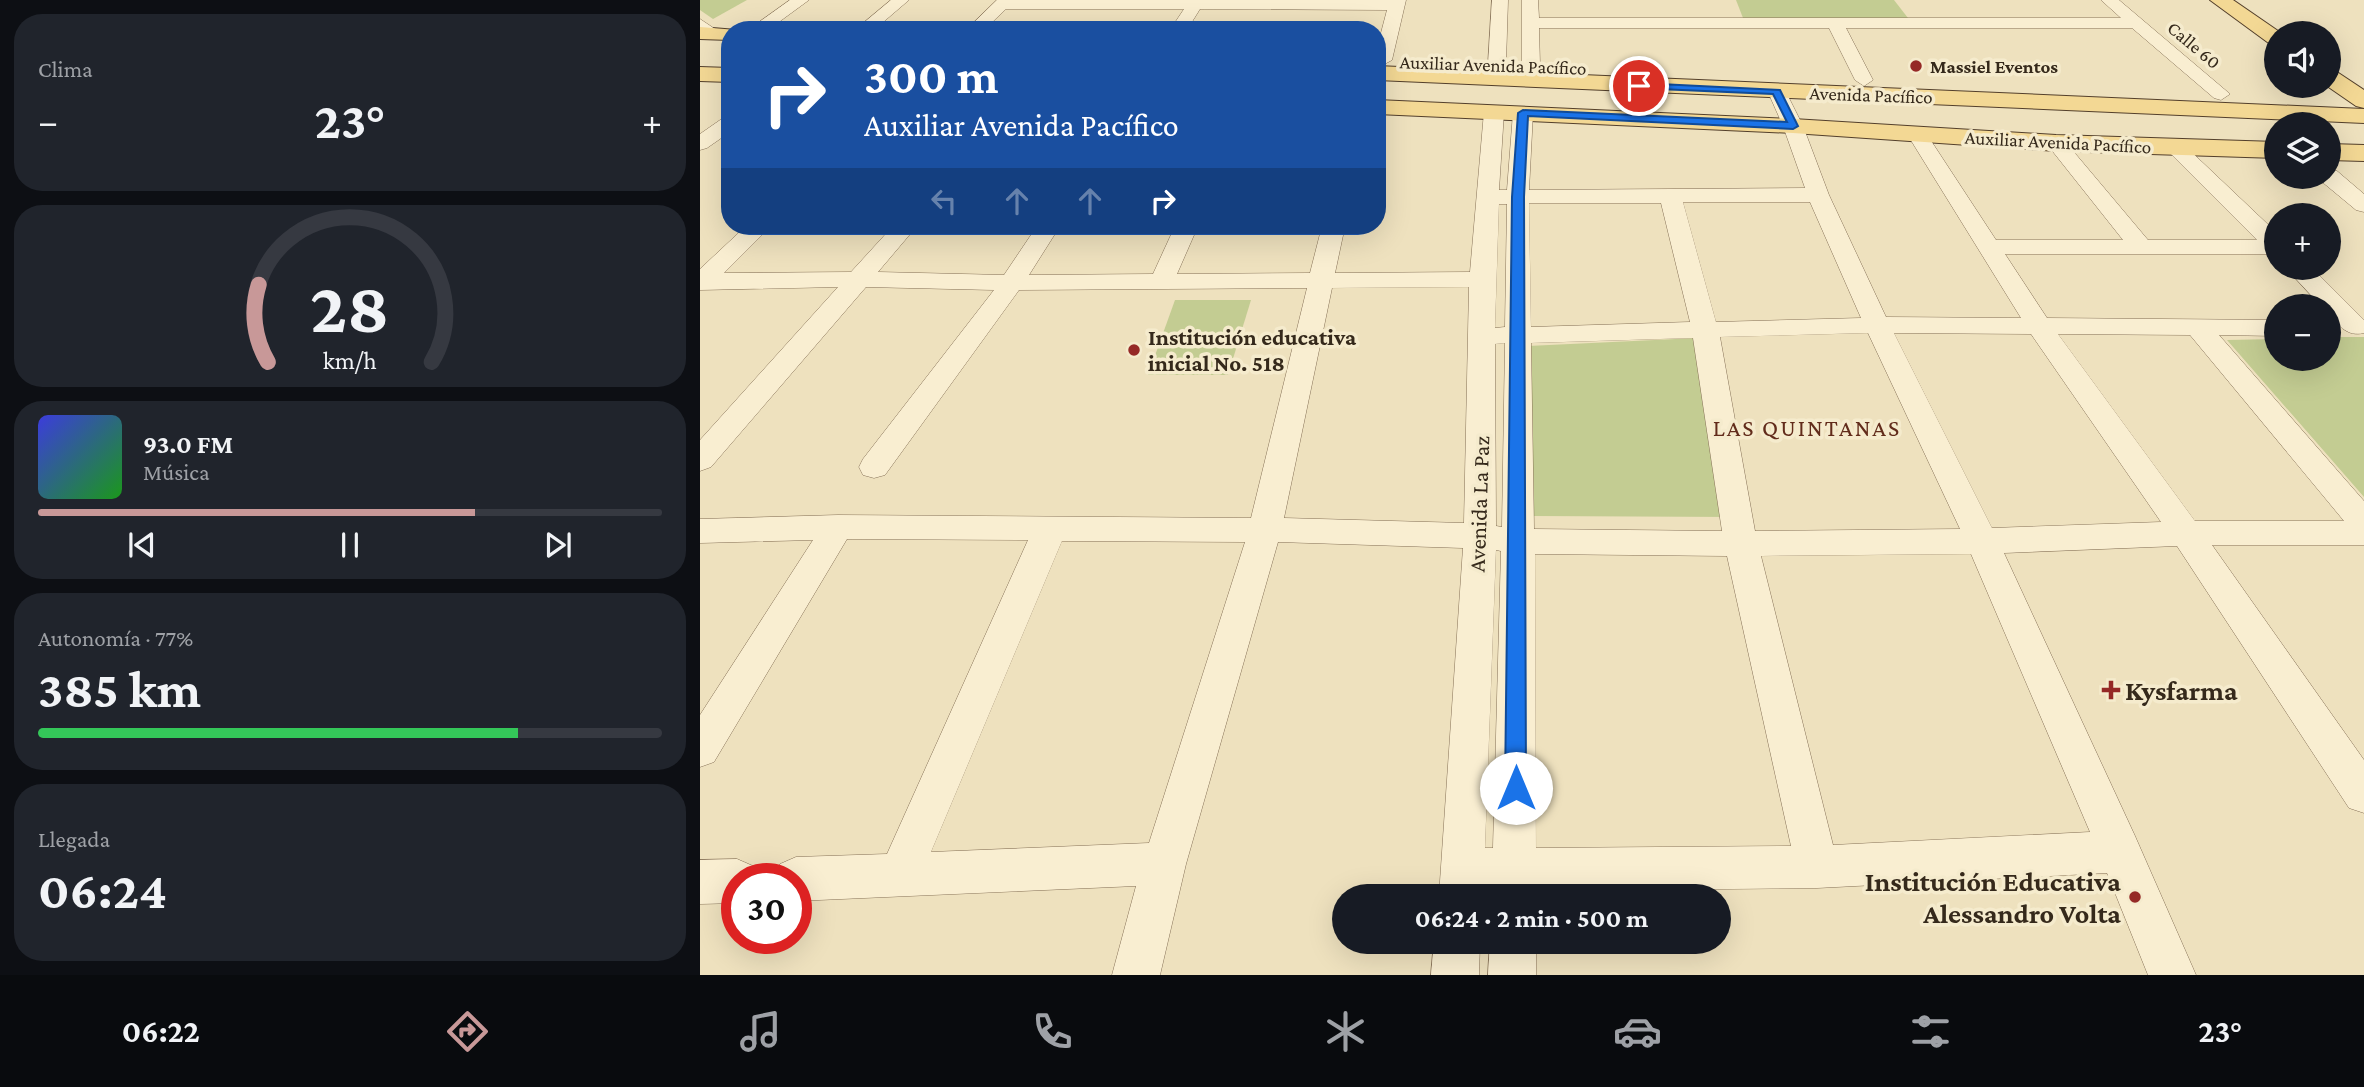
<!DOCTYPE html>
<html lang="es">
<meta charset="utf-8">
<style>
body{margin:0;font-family:"Crimson Pro",serif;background:#20242c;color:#f1f3f6;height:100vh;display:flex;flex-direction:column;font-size:26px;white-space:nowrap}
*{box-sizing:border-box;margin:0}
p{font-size:23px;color:#9ea1a6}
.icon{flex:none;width:38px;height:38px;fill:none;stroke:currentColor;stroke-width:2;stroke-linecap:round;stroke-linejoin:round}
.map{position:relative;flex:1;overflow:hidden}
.details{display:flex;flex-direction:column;gap:14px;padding:14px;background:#0d0f14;width:700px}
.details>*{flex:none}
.guide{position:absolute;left:21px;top:21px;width:665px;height:214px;border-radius:28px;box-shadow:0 7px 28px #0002;background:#1a4fa0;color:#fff;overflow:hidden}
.controls{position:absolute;left:1564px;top:21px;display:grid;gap:14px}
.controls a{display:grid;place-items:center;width:77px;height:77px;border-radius:50%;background:#171b24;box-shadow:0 7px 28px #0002;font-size:35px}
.speed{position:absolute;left:21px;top:863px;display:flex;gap:14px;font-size:35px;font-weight:700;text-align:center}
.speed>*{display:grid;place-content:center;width:91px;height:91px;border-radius:50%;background:#171b24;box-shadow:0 7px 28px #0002;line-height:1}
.speed .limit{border:10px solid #d22;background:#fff;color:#111}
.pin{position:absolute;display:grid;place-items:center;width:60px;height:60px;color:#fff;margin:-30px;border:4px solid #fff;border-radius:50%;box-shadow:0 2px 7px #0007}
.me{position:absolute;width:77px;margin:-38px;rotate:0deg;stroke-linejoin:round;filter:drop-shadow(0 0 5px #0008)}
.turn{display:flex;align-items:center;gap:24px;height:147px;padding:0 28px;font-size:32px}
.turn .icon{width:91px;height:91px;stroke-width:2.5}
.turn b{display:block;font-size:49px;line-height:60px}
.lanes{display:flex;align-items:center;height:66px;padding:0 28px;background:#0003;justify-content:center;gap:35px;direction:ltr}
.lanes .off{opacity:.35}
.big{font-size:52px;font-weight:700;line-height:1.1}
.details .card{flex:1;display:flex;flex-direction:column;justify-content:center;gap:10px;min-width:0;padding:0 24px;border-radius:28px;background:#20242c}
.details .dial{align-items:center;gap:0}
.dial svg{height:182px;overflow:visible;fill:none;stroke:#363941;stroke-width:7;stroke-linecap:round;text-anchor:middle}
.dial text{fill:#f1f3f6;stroke:none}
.song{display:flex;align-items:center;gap:21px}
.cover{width:84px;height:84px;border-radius:10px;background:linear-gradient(135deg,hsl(240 70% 55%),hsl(120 70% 35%))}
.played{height:7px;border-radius:4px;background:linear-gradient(90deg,#c89898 70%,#363941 70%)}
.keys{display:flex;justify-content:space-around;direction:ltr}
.heat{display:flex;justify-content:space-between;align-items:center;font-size:38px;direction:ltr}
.charge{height:10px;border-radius:5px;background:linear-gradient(90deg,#34c759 77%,#363941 0)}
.trip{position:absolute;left:632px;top:884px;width:399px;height:70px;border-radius:35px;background:#171b24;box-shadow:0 7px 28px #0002;font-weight:700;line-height:70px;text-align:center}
.menu{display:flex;height:112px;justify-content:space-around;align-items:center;background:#090b0e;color:#9ea1a6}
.menu .icon{width:49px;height:49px}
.menu .selected{color:#c89898}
.menu b{font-size:32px;color:#f1f3f6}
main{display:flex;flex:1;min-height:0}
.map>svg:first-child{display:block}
</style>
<main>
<section class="details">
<div class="card"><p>Clima</p>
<div class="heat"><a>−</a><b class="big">23°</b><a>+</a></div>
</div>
<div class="card dial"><svg viewBox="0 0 100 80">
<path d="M14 69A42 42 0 1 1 86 69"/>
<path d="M14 69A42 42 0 0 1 10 35" stroke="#c89898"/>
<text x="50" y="56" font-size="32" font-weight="700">28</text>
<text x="50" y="72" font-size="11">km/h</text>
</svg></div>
<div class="card">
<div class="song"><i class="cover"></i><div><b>93.0 FM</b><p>Música</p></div></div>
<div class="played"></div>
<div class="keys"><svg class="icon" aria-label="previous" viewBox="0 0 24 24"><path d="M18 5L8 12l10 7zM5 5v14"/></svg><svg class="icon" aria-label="pause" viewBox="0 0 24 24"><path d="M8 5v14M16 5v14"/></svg><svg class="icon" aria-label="next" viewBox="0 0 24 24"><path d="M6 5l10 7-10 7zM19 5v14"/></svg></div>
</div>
<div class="card"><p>Autonomía · 77%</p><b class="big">385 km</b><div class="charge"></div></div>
<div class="card"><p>Llegada</p><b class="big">06:24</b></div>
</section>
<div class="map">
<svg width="1664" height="975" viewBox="0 0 1664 975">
<rect width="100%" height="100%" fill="#eee1be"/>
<g fill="#c3cc92">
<path d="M0 0H47L13 19 0 10Z"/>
<path d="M1036 0H1194L1208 18H1043Z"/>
<path d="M475 300H551L528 375H448Z"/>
<path d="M1629 337H1664V497L1527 340 1577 339V359H1629Z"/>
<path d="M997 338 1036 517 832 516 828 346Z"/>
</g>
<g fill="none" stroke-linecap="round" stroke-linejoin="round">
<g stroke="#867157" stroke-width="1">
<g id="minor">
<path d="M90 0H109L68 30H48Z"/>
<path d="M191 0H209L174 30H155Z"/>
<path d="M297 0H706L692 60 683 65 677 64V48L687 10 500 9 487 30H470L484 9H306L284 30H266Z"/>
<path d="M792 0H808L806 62 818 65 822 63V0H838L839 18H1421L1401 0H1419L1530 94 1521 100 1514 98 1432 28H1146L1173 80 1164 86 1155 80 1129 28H839L840 66C826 82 808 74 791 69L788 65Z"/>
<path d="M0 19 21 33 19 37H7L0 32Z"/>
<path d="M1077 86 1086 92 1103 126 1129 195 1186 317 1321 318 1207 134 1210 130H1224L1296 240H1423L1346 143 1349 139H1363L1448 240H1557L1468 151 1465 147 1468 143H1482L1577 233V254H1305L1347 318 1577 320V336L1519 335 1664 501V545H1512L1664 760V813L1649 808 1477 546 1304 553 1435 836 1496 975H1448L1407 873 1117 888 836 891V896H792V891H783V896H739L763 548 578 542 486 864 460 975H412L436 886 96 901V878H74L80 864 96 857 187 854 328 540 147 539 14 762 0 767V715L113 540 0 543V519L138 515 551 518 607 288 319 290 185 475 174 478 163 475 159 467 163 459 294 290 166 287 11 467 0 471V440L138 287 0 290V269L46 226H71L24 273 151 272 193 226H217L178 272 304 275 337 226H360L329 275 453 274 475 226H498L477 274 610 273 622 226H645L635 273 770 272 784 112 787 108 794 106 804 112 799 190H807L813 113 823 107 833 113 829 190 1105 188 1083 126 1068 92ZM983 202H1110L1161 318 1016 322ZM829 203H961L990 322 831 327ZM799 204H807L805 327 795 328ZM769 287 764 523 584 518 632 288ZM1168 333 1260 529 1055 531 1020 337ZM1194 333 1331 334 1461 522 1292 528ZM1358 334 1490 335 1644 521H1495ZM993 338 1022 531 834 529 831 343ZM805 343 802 527 796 526 795 344ZM362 541 545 542 449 843 231 852ZM796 550 801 551 793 848H785ZM835 554 1027 556 1091 846 836 848ZM1271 554 1390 832 1133 845 1061 556Z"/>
<path d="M30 116V132L7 148 0 150V134L23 118Z"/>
<path d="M1629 170 1637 171 1664 194V212L1656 210 1621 181 1619 177H1629Z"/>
<path d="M1586 268H1612L1664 320V333C1647 337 1640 326 1629 315V306H1621Z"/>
<path d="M37 859 53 866 58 878H37V903L0 904V860Z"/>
<path d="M734 942H780L779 975H731Z"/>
<path d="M790 942H836V975H788Z"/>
</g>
</g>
<g stroke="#533f2b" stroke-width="2">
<g id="major">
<path d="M1510 0H1533L1581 33H1577V46L1570 44Z"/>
<path d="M0 27 37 30H30V40L0 39Z"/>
<path d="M677 66 1664 109V123L677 80Z"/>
<path d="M0 67 30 68V82L0 81Z"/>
<path d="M1629 70 1637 72 1664 90V108L1656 106 1627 86H1629Z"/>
<path d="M677 100 1093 119 1356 135 1577 142V158L1356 151 1093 133 677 114Z"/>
<path d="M1629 144 1664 145V161L1629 160Z"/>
</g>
</g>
<use href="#minor" fill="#f9eed1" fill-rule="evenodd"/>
<use href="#major" fill="#f3d894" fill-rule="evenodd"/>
</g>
<path fill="#1a73e8" stroke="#114b97" stroke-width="2" d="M939 83 1080 90 1098 126 1093 129 828 116 824 197 826 788 823 795 816 797 808 795 805 788 812 197 818 113 823 110 1087 122 1073 94 936 88 934 86Z"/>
<g fill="#952926" stroke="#f5ebcd" stroke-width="2.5">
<circle cx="1216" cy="66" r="7"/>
<circle cx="434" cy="350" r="7"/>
<path d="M1407.5 679.5h7v7h7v7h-7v7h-7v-7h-7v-7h7z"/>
<circle cx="1435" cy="897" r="7"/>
</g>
<g text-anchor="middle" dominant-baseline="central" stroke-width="7" stroke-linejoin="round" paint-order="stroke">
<g font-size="19" fill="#35291b" stroke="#f5ebcd">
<text transform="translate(1494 45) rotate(40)">Calle 60</text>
<text transform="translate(793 65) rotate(2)">Auxiliar Avenida Pacífico</text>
<text transform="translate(1171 95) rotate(2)">Avenida Pacífico</text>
<text transform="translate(1358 142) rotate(3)">Auxiliar Avenida Pacífico</text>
</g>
<g font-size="19" font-weight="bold" fill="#35291b" stroke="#f5ebcd" text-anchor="start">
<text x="1230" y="66">Massiel Eventos</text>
</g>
<g font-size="23" font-weight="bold" fill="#35291b" stroke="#f5ebcd" text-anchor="start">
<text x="448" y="337">Institución educativa<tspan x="448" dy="26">inicial No. 518</tspan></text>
</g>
<g font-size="23" fill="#35291b" stroke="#f5ebcd">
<text transform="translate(779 504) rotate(-88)">Avenida La Paz</text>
</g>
<g font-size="24" letter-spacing="2" fill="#622c1b" stroke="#f5ebcd">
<text x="1107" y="427">LAS QUINTANAS</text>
</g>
<g font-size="28" font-weight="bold" fill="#35291b" stroke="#f5ebcd" text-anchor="start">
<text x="1425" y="690">Kysfarma</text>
<text x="1421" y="881" text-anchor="end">Institución Educativa<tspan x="1421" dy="32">Alessandro Volta</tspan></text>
</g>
</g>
</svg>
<div class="controls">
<a><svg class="icon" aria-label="sound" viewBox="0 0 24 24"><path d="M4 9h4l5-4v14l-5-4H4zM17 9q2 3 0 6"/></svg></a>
<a><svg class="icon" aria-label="layers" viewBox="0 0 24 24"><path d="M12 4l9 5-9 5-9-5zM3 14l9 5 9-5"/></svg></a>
<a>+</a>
<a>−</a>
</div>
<div class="speed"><div class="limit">30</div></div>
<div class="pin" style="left:939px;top:86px;background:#d93025"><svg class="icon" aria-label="arrive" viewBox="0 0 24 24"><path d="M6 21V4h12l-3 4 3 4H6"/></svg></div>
<svg class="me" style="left:816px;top:788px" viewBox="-20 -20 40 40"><circle r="19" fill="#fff"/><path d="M0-13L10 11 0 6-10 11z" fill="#1a73e8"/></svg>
<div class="trip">06:24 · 2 min · 500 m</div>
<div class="guide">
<div class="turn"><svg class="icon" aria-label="right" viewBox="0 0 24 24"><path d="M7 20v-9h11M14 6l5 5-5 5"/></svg><div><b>300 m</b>Auxiliar Avenida Pacífico</div></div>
<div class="lanes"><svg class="icon off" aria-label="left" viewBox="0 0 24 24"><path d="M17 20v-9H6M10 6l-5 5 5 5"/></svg><svg class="icon off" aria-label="ahead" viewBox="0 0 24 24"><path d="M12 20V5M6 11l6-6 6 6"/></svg><svg class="icon off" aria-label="ahead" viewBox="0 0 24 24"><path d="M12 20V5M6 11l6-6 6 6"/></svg><svg class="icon" aria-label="right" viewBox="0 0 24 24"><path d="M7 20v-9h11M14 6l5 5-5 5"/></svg></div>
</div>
</div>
</main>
<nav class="menu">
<b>06:22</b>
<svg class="icon selected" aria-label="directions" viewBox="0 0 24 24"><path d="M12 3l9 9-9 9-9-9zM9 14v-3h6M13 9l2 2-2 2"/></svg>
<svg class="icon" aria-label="music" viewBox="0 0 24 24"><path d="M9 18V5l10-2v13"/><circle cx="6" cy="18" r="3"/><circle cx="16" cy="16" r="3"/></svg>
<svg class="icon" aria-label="phone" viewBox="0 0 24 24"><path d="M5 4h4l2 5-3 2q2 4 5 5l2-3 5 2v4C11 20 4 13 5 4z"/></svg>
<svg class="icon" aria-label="climate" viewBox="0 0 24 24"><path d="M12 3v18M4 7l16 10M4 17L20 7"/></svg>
<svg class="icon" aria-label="car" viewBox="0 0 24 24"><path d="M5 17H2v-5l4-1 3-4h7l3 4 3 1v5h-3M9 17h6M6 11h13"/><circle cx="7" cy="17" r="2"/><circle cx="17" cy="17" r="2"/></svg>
<svg class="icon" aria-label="filters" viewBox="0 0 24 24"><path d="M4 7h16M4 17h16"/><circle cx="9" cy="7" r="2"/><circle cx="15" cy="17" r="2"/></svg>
<b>23°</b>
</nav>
